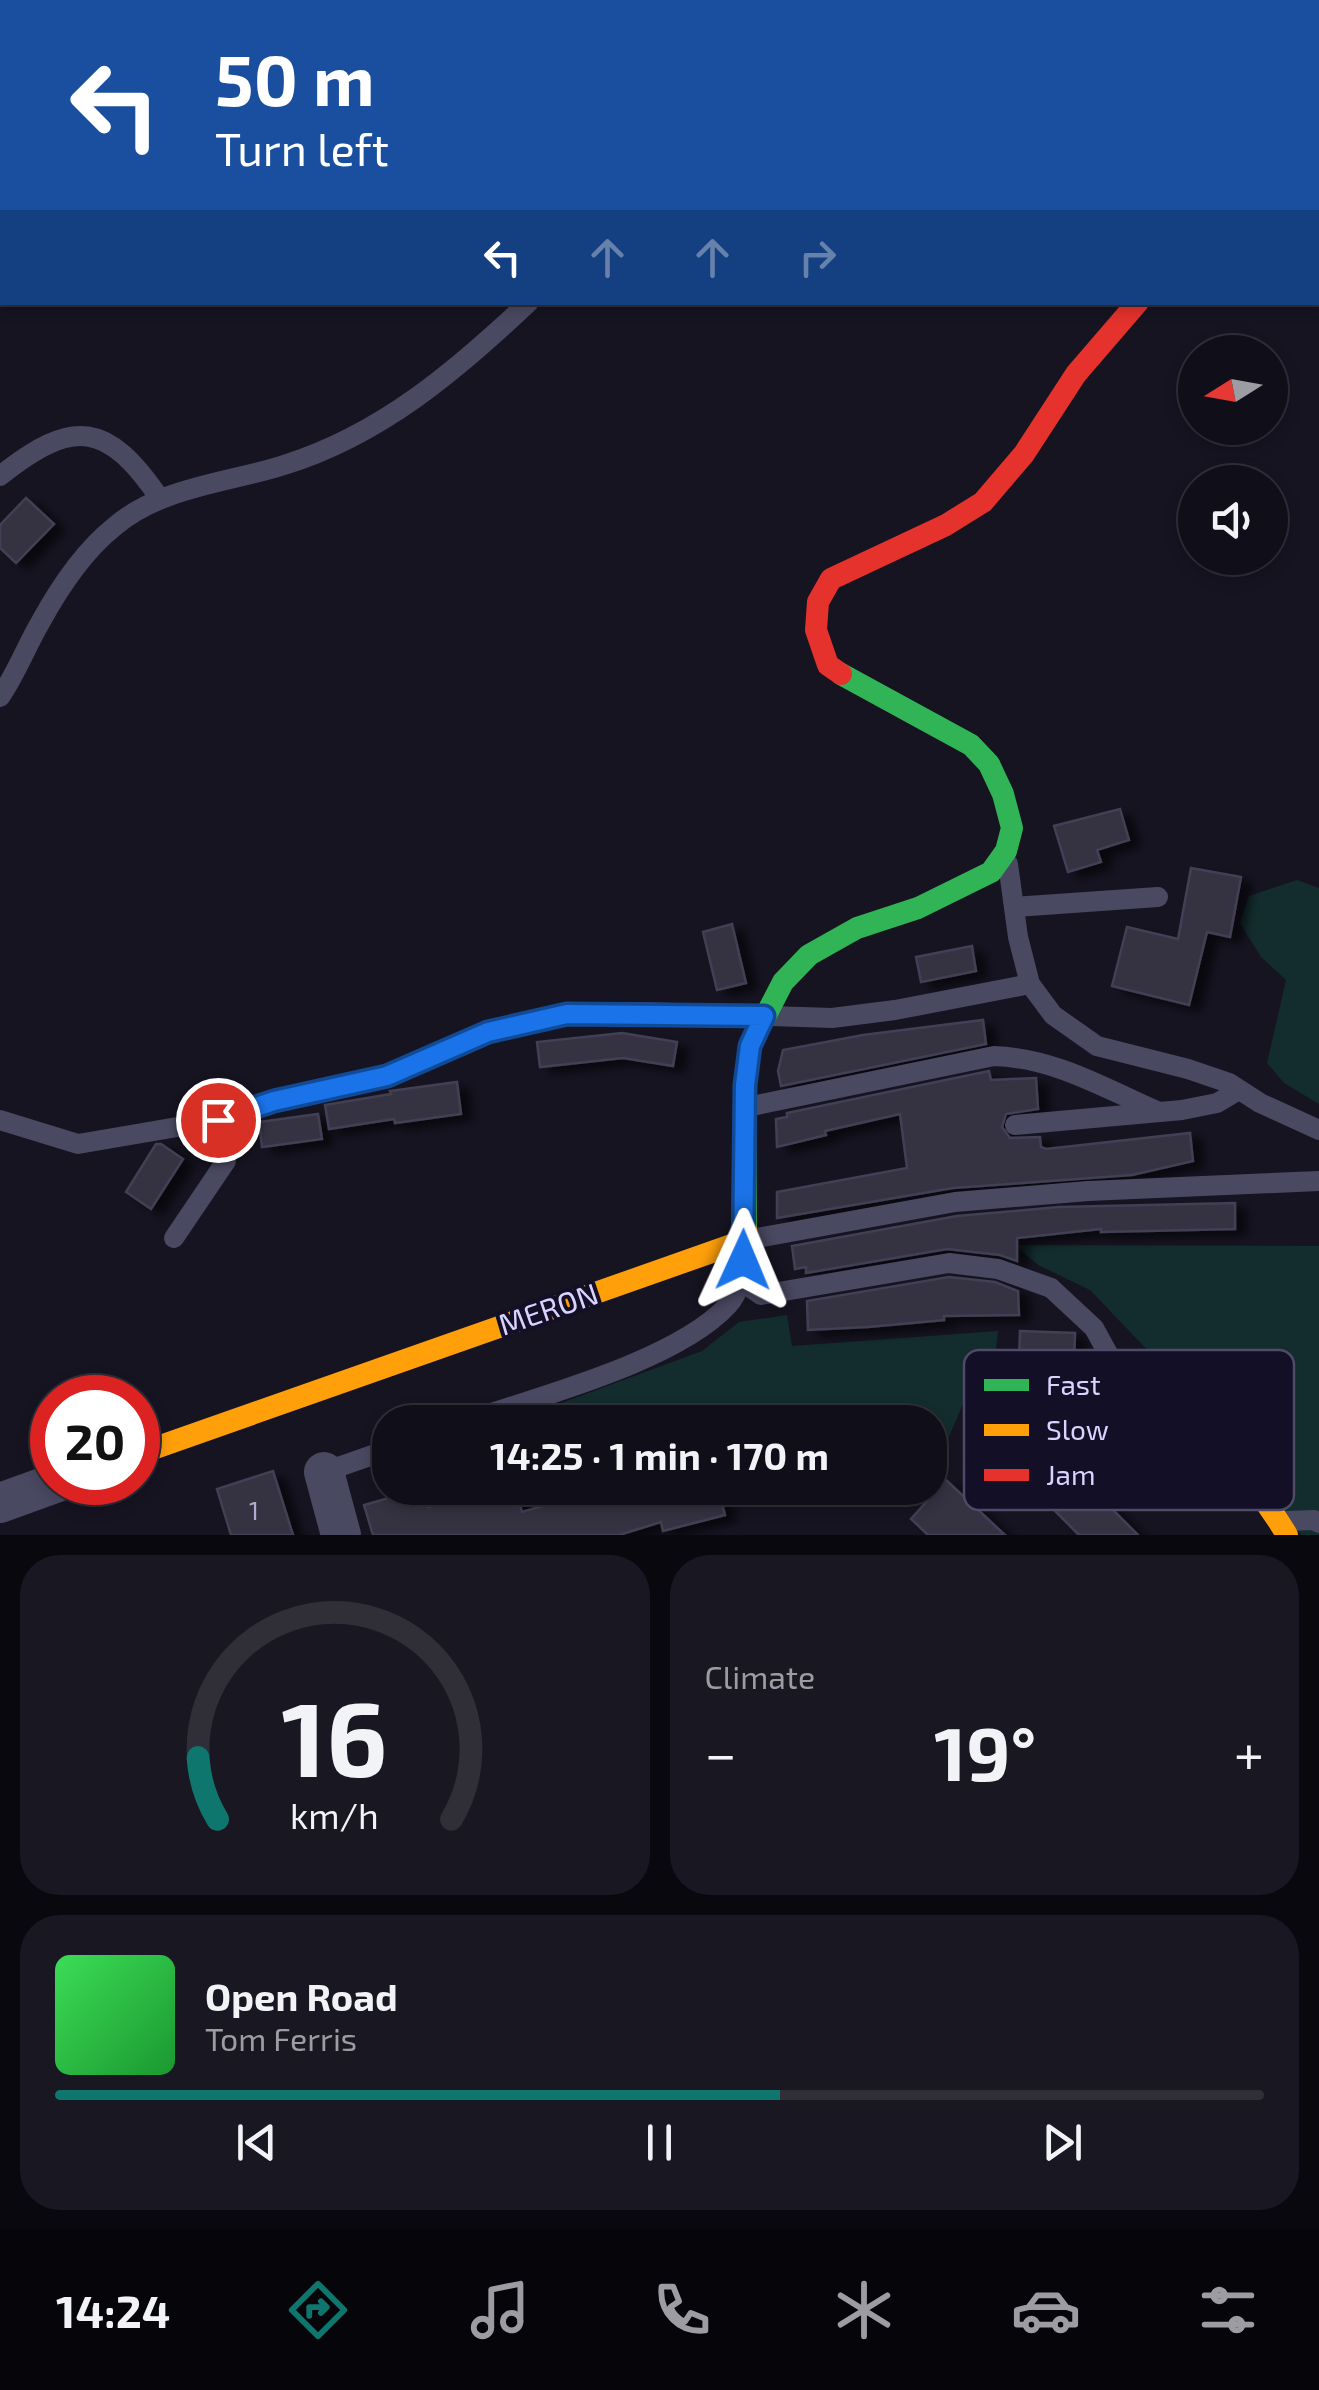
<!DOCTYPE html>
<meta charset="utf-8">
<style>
body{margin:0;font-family:"Exo 2",sans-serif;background:#191822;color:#f1f3f6;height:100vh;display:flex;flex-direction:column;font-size:38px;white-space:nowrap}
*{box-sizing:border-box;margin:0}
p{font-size:32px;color:#9c9ca2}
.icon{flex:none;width:55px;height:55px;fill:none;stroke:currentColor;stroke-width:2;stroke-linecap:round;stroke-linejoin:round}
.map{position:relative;height:1535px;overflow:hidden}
.sheet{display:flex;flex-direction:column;gap:20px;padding:20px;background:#09080e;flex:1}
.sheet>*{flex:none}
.banner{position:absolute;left:0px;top:0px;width:1320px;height:305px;box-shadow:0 5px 15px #0003,0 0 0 2px #302f38;background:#1a4fa0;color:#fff;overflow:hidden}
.needle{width:65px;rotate:259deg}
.tools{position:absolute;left:1178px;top:335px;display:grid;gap:20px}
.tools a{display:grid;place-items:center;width:110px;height:110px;border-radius:50%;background:#100f19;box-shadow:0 5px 15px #0003,0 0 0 2px #302f38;font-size:50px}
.speed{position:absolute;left:30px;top:1375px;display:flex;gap:20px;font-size:50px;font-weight:700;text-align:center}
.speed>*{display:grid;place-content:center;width:130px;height:130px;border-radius:50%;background:#100f19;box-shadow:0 5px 15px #0003,0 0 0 2px #302f38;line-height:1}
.speed .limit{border:15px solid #d22;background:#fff;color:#111}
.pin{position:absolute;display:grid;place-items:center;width:85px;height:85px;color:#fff;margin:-42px;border:5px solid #fff;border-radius:50%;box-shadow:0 2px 10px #0007}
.me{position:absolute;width:110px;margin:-55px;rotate:1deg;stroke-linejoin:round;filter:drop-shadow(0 0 8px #0008)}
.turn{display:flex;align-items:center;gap:35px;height:210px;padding:0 50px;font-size:45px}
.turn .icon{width:130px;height:130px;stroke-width:2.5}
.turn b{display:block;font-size:70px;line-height:85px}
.lanes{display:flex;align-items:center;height:95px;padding:0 50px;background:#0003;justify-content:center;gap:50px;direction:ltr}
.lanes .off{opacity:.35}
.big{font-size:75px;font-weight:700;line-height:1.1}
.sheet .widget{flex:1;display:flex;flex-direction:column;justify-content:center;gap:15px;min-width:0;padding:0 35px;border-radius:40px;background:#191822}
.sheet .dial{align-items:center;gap:0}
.dial svg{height:260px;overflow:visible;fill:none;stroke:#302f38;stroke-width:7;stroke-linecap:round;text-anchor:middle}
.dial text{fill:#f1f3f6;stroke:none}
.song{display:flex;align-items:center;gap:30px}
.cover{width:120px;height:120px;border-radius:15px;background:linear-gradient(135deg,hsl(130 70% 55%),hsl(130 70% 35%))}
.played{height:10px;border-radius:5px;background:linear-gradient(90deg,#0f766e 60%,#302f38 60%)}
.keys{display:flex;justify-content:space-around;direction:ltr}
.heat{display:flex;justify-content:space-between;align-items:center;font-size:55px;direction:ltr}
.sheet .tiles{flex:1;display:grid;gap:20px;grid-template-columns:1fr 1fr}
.widget:last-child{grid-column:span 2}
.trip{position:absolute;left:372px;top:1405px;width:575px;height:100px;border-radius:40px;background:#100f19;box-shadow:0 5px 15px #0003,0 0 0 2px #302f38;font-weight:700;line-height:100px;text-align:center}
.tab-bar{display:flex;height:160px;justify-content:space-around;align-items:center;background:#06060a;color:#9c9ca2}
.tab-bar .icon{width:70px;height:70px}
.tab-bar .active{color:#0f766e}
.tab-bar b{font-size:45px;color:#f1f3f6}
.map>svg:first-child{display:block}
</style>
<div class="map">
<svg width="1319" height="1535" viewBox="0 0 1319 1535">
<defs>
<filter id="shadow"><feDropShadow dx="11" dy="6" stdDeviation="5" flood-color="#0009"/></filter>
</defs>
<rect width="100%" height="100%" fill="#161421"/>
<g fill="#132c2d">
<path d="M1297 880 1319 888V1104L1284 1083 1267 1063 1286 980 1261 957 1240 923 1249 896Z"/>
<path d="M1014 1245 1319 1246V1535H1301L1200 1405 1090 1290 1038 1265Z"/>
<path d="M787 1315 792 1346 998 1331 989 1413 963 1404 940 1458 930 1454V1422H848L827 1415 796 1422H510L702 1351 739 1322Z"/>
</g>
<g fill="#343243" stroke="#433f54" stroke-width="2.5" filter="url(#shadow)">
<path d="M26 498 54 524 16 563 0 548V525Z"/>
<path d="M1120 809 1129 840 1097 850 1101 862 1068 872 1054 826Z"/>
<path d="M1191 868 1241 877 1230 937 1207 932 1189 1005 1112 986 1127 927 1178 939Z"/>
<path d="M732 924 746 983 717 990 703 932Z"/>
<path d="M972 946 976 971 921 982 916 957Z"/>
<path d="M983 1020 986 1044 781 1086 778 1071 783 1050 863 1035Z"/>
<path d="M622 1033 677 1042 673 1066 623 1058 540 1067 537 1042Z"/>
<path d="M989 1071 991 1080 1036 1078 1038 1109 1006 1114 1002 1127 1010 1138 1040 1137 1041 1147 1046 1149 1190 1133 1193 1161 1132 1175 953 1188 777 1218V1192L907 1168 900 1114 825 1131 826 1135 777 1147 776 1119 787 1117V1113Z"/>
<path d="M457 1082 461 1114 395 1123 394 1119 329 1129 325 1105 391 1094 390 1091Z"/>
<path d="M318 1114 322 1139 262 1147 259 1122Z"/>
<path d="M156 1144H161L183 1159 151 1209 126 1192Z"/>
<path d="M1235 1203V1229L1101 1232V1229L1017 1238V1261L1000 1255 947 1249 806 1273V1267L795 1269 792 1246 957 1216 1059 1207Z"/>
<path d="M949 1277 995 1282 1018 1291 1019 1315 944 1316V1320L868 1327 808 1330 807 1301Z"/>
<path d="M1020 1331 1075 1333 1074 1362 1019 1361Z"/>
<path d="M993 1435 1041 1464 1044 1461 1052 1470 1062 1459 1138 1535H1079L987 1443Z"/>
<path d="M273 1471 293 1535H231L217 1489Z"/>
<path d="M946 1480 1005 1535H928L911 1519Z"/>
<path d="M423 1488 428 1507 497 1488H515L522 1512 605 1488H718L725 1515 663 1531 661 1522 619 1535H373L364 1505Z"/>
</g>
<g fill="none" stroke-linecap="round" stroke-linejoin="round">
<g stroke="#4a4962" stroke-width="20">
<path d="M0 476C73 418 107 421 160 499"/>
<path d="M0 697C16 674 26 647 40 623 58 590 84 551 114 527 160 487 228 483 284 465 381 435 457 370 529 302"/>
<path d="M1008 864 1018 937 1030 984 1053 1015 1097 1046 1188 1069 1229 1083 1260 1103 1319 1130"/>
<path d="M1014 907 1158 897"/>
<path d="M747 1107 994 1056C1055 1058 1104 1088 1159 1112"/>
<path d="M0 1120 78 1144 218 1120 274 1101 387 1077 488 1032 567 1014 641 1012 832 1018 895 1010 1030 984"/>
<path d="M1015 1125 1182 1110 1217 1103 1239 1090"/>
<path d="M174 1238 226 1161 218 1120"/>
<path d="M741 1281 761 1295 949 1263 998 1269 1051 1288 1094 1328 1134 1401"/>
<path d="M464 1422C537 1397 677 1361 728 1305 744 1288 743 1262 746 1240L955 1202 1088 1191 1319 1181"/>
<path d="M324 1472 390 1449"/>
<path d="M1287 1521 1314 1520 1319 1523"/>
</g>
<g stroke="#4a4962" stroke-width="40">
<path d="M1318 116 1319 114"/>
<path d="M324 1472 341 1535"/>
<path d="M0 1503 58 1482"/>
</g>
<path stroke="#30b455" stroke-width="22" d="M746 1229 745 1085 750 1046 783 982 809 955 857 928 918 908 991 872 1006 851 1012 828 1003 794 989 764 971 745 841 674"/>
<g stroke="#ff9f0a" stroke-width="22">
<path d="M1009 1408 1030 1413 1163 1401C1213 1438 1255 1481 1287 1535"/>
<path d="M138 1454 746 1240V1229"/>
</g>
<path stroke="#e5322d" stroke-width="22" d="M841 674 828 665 816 630 818 602 831 579 946 525 983 502 1024 454 1076 374 1138 302"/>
</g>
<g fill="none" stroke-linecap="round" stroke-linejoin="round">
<g stroke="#114b97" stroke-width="25">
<path id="route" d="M218 1120 274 1101 387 1076 488 1032 567 1014 764 1016 750 1046 745 1085 743 1260"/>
</g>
<use href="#route" stroke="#1a73e8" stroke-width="18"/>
</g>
<g text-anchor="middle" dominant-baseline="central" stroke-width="8" stroke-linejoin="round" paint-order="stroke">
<g font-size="25" fill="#b0acd0">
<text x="254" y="1510">1</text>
</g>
<g font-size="30" fill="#d9d4ff" stroke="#130f26">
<text transform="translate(548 1308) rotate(-19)">MERON</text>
</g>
</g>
<rect x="964" y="1350" width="330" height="160" rx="15" fill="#130f26" stroke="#4e4a67" stroke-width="2.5"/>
<rect x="984" y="1379" width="45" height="12" fill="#30b455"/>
<rect x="984" y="1424" width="45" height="12" fill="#ff9f0a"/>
<rect x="984" y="1469" width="45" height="12" fill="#e5322d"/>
<g font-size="28" fill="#d9d4ff">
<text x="1046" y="1395">Fast</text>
<text x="1046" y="1440">Slow</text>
<text x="1046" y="1485">Jam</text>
</g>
</svg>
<div class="tools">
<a><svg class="needle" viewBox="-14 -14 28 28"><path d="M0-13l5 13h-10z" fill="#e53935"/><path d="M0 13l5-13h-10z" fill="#9c9ca2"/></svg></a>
<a><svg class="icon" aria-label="sound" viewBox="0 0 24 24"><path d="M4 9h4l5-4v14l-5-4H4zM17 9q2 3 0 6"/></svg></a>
</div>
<div class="speed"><div class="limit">20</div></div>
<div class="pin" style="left:218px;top:1120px;background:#d93025"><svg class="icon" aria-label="arrive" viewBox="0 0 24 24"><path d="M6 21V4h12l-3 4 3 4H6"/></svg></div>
<svg class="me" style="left:743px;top:1260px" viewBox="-20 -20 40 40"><path d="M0-17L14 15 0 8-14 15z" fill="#1a73e8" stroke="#fff" stroke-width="4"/></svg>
<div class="trip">14:25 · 1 min · 170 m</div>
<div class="banner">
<div class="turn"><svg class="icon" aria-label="left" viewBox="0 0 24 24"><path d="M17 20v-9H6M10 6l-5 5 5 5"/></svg><div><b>50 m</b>Turn left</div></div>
<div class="lanes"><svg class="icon" aria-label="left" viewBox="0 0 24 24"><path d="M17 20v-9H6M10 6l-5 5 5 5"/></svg><svg class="icon off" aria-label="ahead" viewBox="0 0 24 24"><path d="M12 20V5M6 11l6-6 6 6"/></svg><svg class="icon off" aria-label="ahead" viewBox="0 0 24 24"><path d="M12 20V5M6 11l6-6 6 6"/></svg><svg class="icon off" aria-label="right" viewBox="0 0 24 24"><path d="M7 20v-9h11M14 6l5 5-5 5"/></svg></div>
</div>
</div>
<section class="sheet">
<div class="tiles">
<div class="widget dial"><svg viewBox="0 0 100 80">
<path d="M14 69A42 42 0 1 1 86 69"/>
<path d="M14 69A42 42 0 0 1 8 50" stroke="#0f766e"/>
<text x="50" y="56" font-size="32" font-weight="700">16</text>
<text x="50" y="72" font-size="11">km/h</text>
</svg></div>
<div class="widget"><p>Climate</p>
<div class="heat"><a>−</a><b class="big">19°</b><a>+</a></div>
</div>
<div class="widget">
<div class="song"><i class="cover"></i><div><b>Open Road</b><p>Tom Ferris</p></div></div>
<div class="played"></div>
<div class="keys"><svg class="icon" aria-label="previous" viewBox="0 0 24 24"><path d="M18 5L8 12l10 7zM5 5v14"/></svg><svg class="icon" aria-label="pause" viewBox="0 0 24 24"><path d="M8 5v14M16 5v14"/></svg><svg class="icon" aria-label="next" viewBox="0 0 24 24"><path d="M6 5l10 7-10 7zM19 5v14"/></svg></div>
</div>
</div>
</section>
<nav class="tab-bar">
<b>14:24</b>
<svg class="icon active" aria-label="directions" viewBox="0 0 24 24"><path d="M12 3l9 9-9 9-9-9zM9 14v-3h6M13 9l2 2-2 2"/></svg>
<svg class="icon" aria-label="music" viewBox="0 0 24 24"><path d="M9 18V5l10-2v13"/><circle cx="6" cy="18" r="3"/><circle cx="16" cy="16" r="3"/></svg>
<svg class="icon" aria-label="phone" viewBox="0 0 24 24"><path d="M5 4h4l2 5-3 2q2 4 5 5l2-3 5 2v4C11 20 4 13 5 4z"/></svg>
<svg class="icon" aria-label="climate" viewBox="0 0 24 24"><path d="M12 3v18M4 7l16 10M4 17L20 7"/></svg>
<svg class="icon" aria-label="car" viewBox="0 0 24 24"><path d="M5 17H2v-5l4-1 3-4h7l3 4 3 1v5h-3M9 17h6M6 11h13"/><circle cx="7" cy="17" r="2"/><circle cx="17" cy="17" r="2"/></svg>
<svg class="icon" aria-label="filters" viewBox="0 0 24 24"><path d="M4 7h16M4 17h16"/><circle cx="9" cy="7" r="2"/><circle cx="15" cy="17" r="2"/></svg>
</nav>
